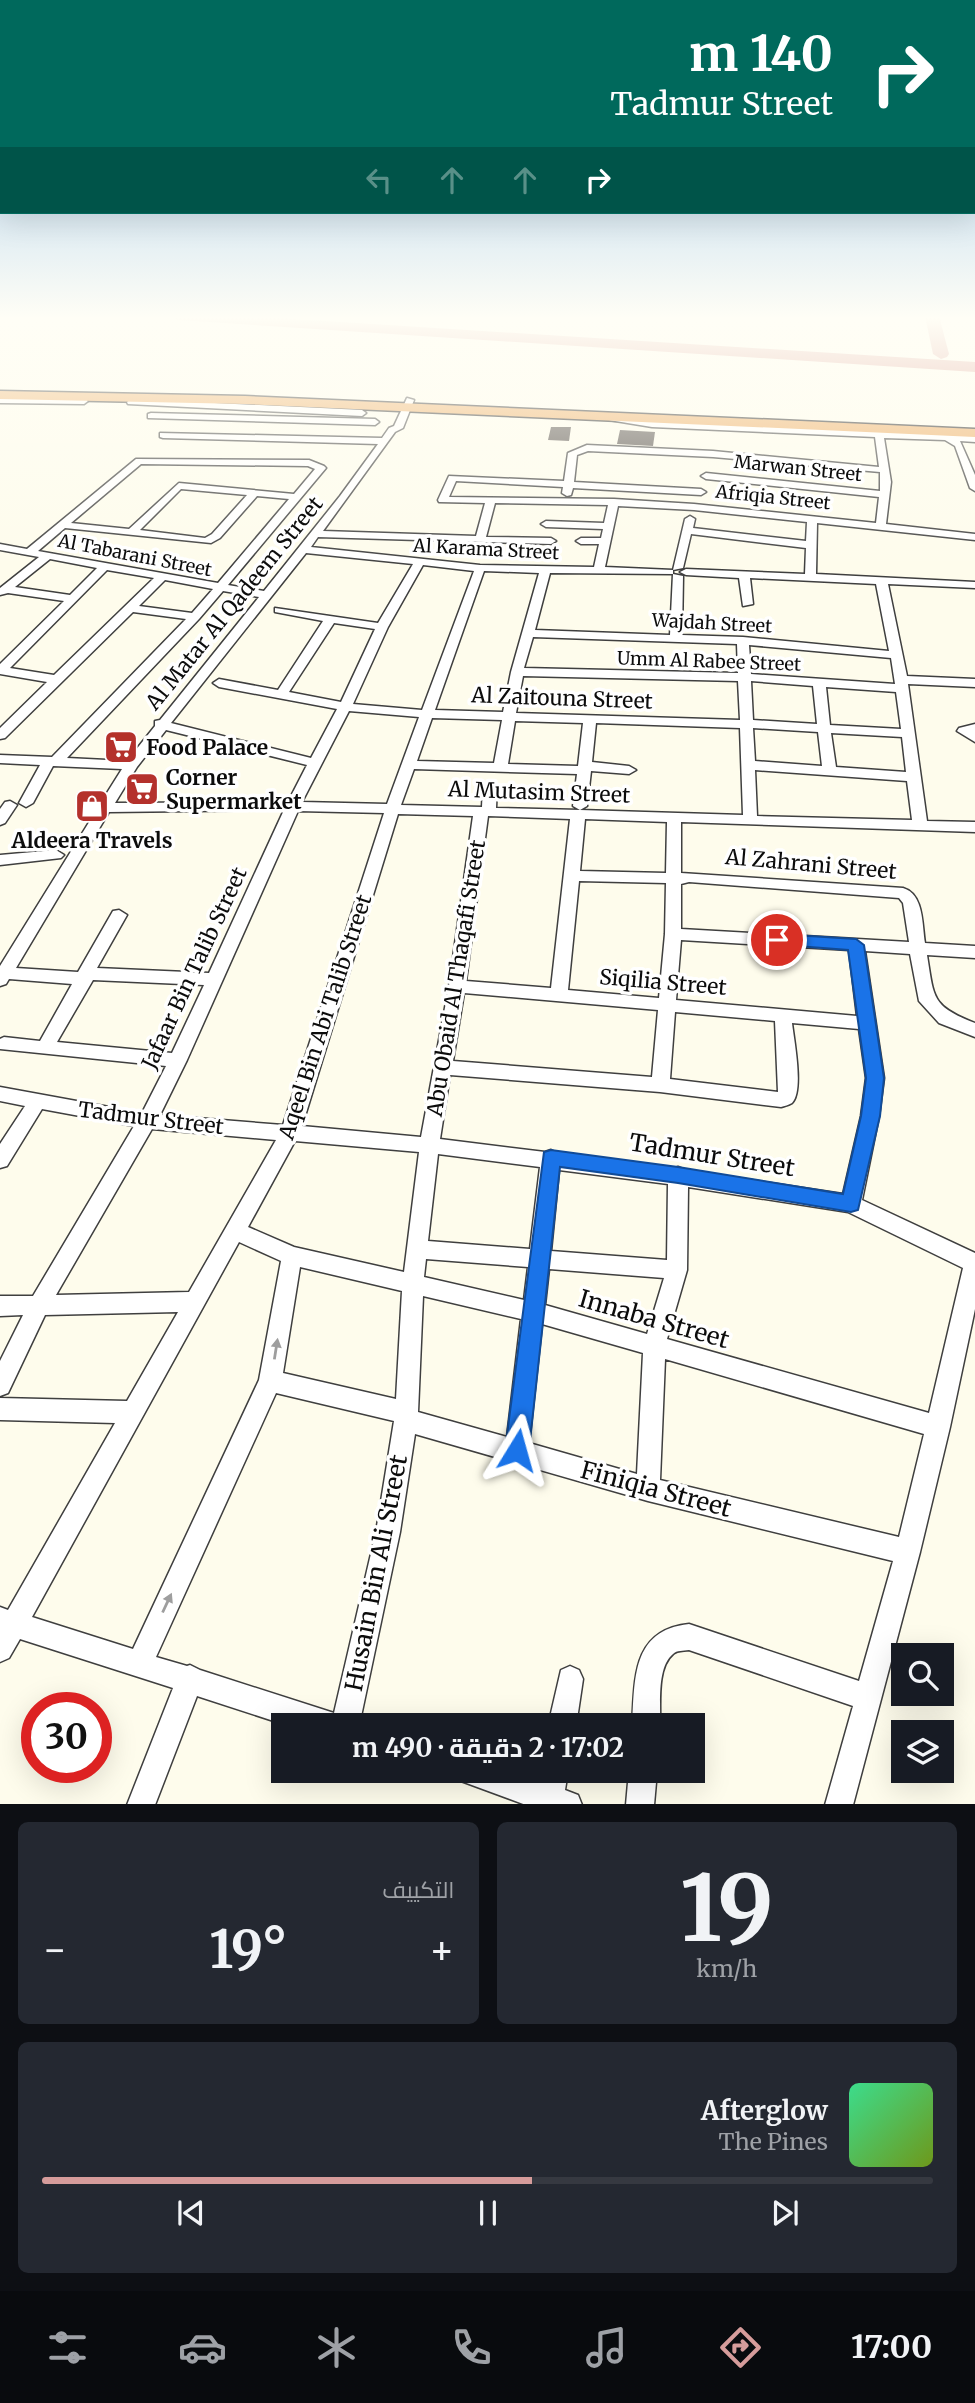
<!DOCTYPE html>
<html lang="ar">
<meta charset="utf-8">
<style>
body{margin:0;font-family:Merriweather,Cairo,serif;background:#242831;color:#f1f3f6;direction:rtl;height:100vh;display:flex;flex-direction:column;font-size:26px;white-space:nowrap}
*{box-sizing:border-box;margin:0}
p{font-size:23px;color:#9ea1a6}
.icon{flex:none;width:38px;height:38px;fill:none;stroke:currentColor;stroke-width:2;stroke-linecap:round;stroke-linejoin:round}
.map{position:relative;height:1804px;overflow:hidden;direction:ltr}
.sheet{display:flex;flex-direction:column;gap:18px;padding:18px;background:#0d0f14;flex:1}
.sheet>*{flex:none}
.top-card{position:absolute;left:0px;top:0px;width:976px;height:214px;box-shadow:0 7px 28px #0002;direction:rtl;background:#00695c;color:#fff;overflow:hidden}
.controls{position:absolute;left:891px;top:1643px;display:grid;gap:14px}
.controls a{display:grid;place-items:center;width:63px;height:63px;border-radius:0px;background:#171b24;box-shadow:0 7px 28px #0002;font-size:35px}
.speed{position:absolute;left:21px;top:1692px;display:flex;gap:14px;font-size:35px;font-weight:700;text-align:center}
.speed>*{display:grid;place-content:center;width:91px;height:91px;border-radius:50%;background:#171b24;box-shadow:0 7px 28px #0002;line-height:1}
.speed .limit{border:10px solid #d22;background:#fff;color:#111}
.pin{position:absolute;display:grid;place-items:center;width:60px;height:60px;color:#fff;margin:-30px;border:4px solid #fff;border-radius:50%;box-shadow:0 2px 7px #0007}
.me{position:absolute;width:77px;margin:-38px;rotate:8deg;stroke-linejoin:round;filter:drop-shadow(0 0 5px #0008)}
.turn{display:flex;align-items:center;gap:24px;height:147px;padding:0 28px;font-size:32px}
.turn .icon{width:91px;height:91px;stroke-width:2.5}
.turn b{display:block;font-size:49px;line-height:60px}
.lanes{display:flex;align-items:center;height:66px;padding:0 28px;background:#0003;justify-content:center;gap:35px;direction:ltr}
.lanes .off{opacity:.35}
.big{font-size:52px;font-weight:700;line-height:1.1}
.sheet .card{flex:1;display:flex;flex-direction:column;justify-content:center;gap:10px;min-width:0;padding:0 24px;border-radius:10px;background:#242831}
.sheet .dial{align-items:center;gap:0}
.dial b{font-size:91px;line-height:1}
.song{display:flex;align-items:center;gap:21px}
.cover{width:84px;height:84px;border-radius:10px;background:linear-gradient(135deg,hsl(150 70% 55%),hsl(80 70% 35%))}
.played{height:7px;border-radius:4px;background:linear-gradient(90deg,#d69c9b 55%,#363941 55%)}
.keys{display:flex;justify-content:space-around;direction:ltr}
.heat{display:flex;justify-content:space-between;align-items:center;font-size:38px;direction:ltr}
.sheet .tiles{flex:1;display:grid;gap:18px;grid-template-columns:1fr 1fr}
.card:last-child{grid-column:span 2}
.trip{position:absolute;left:271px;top:1713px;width:434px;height:70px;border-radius:0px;background:#171b24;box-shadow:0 7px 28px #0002;font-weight:700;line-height:70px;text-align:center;direction:rtl}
.tab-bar{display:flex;height:112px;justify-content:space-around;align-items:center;background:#090b0e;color:#9ea1a6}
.tab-bar .icon{width:49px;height:49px}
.tab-bar .active{color:#d69c9b}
.tab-bar b{font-size:32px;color:#f1f3f6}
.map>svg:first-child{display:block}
</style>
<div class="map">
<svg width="975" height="1805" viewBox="0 0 975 1805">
<rect width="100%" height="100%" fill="#fefcec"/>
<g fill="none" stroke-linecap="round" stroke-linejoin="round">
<g fill="#d9968c" fill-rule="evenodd">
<path d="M171 316H245L975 362V372L178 320Z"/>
<path d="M925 316H939L949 354 947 357 941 359 933 354Z"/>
</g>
</g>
<g fill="#544e49">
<path d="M551 427H571L569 441 548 440Z"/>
<path d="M620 430 655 432 653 446 617 444Z"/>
</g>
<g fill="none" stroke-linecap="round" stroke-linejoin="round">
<g stroke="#3f3f3f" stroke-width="3">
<g id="minor">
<path d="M0 397 84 398 88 401 84 404 0 403Z"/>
<path d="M407 398 414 400 403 428 395 432 323 531 476 536 485 503 439 502 438 500 449 476 564 481 568 453 587 445 713 451 879 467 875 437 652 427 609 420V416L612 415 652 421 975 436V442L960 441 975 475V491L970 488 955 446 945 440 884 438 891 482 886 524 975 534V540L817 523 816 574 975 582V588L888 584 907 676 975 679V687L908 684 927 821 975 822V832L681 822V873L903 888C924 894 922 925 925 943L975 946V958L927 955C934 998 931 1006 975 1023V1037L939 1023 919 1001 910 954 865 951 884 1078 879 1116 862 1200 975 1253V1309L950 1427 920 1552 853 1805H825L853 1706 689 1650C683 1651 677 1650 673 1654 656 1668 661 1706 660 1726H632C635 1680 631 1630 689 1624L859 1681 893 1561 648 1501 415 1434 400 1532 359 1726H289L197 1696 155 1805H127L173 1688 20 1639 9 1658 0 1662V1607L8 1610 115 1423 0 1420V1398L127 1401 178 1312 45 1315 8 1393 0 1396V1361L23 1315 0 1316V1296H33L134 1126 42 1109 7 1166 0 1168V1144L25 1106 0 1101V1087L142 1113 166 1066 0 1049V1039L4 1037 40 1041 72 984 9 979 6 984 0 986V966L96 811 94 808 100 804 122 769 53 766 33 803 26 807 19 803 40 765 0 763V755L52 757 186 619 133 612 5 738 0 739V728L47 682 0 674V664L64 601 8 593 0 595V588L39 557 0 550V544L27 549 136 459 309 460 324 466 326 468 228 585 264 591 340 496 378 444 163 438 160 437V433L382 438 389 428 394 426ZM588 451 713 457 880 472V491L706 473 701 476 706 479 879 497 876 523 694 504 614 499 449 497 456 481 563 487 562 493 567 496 571 495 573 488 701 495 706 492 701 489 574 482 577 455ZM141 464 308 466 315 469 294 494 179 483 129 529 71 523ZM181 489 247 495 212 534 205 538 140 530ZM257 496 289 499 218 583 38 551 65 528 211 543 220 538ZM495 503 608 505 604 523 546 521 541 524 546 527 603 529 601 538H581L576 541 581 544H599L594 567 480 565 311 547 318 537 551 544 556 541 551 538 486 537ZM618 506 694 510 807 522 806 541 693 528 695 519 690 516 685 519 673 570 605 567ZM691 534 806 548 805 574 686 569 680 572 686 575 739 578 743 606 753 604 750 578 876 584 889 651 743 637 682 635 683 576 673 574V570L683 568ZM306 553 413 564 378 623 275 608V612L323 621 278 690 219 679 213 683 219 687 337 709 311 758 171 723ZM50 559 97 568 70 595 15 587ZM423 565 474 571 422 710 353 704 388 627ZM107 570 154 578 54 675 10 668ZM484 571 539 573 511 672 503 712 435 710ZM550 573 673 574 670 635 535 630ZM165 580 213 589 192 613 139 606ZM223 591 259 597 160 720 155 721V726L127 761 67 758 199 619ZM334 623 375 629 341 702 289 692ZM533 637 737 644 738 673 524 668ZM749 645 891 658 895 684 751 674ZM523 676 738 681 740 720 516 713ZM751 681 813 686 817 724 753 720ZM826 687 896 692 901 729 830 725ZM349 711 419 717 387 804 302 802ZM432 718 502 720 494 763 417 761ZM515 721 583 723 578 766 508 764ZM596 723 740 728 743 815 580 810 587 806 591 771 629 774 636 770 629 766 592 762ZM753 728 818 732 822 766 755 761ZM166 730 307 765 288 802 115 803 137 767ZM831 733 902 737 906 772 836 767ZM414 769 577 774 573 806 580 810 496 808 497 785 490 781 483 785 482 807 401 805ZM755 770 907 781 912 820 757 816ZM284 810 209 973 97 968 127 915 119 910 113 911 78 972 16 968 109 812ZM298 811 384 813 283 1125 160 1115 187 1060ZM398 814 473 816 449 986 421 1137 302 1126ZM488 816 570 819 551 988 466 981ZM585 819 667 822 666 873 580 871ZM579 881 666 883 665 934 659 998 568 990ZM689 882 899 898 903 903 909 942 681 929V884ZM681 940 849 950 857 1016 676 1000ZM93 980 204 985 172 1053 57 1042ZM464 993 658 1010 652 1077 453 1061ZM675 1012 775 1021 778 1092 670 1079ZM792 1023 859 1029 866 1078 861 1116 843 1194 685 1170 678 1167 673 1169 559 1154 551 1150 545 1152 440 1139 450 1075 660 1092 781 1107C784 1106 789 1105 792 1103 804 1091 794 1040 792 1023ZM152 1129 276 1140 189 1292 56 1295ZM295 1141 419 1152 404 1272 294 1247 248 1227ZM438 1154 540 1167 530 1249 428 1241ZM559 1170 668 1184 667 1260 551 1251ZM688 1187 848 1212 963 1268 929 1413 667 1339 687 1270ZM239 1242 281 1261 259 1380 133 1649 32 1617ZM426 1259 528 1267 524 1300 424 1277ZM300 1267 402 1291 396 1399 283 1373ZM549 1269 664 1278 647 1334 545 1305ZM423 1296 521 1319 507 1437 418 1412ZM542 1324 643 1353 637 1474 529 1443ZM665 1359 924 1434 899 1537 660 1480ZM276 1393 394 1421 376 1532 334 1713 200 1670 190 1665 187 1666 156 1657Z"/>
<path d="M131 399 362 410 366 413 362 416 128 404 127 402Z"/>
<path d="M151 413 375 419 379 422 375 425 148 418V414Z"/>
<path d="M975 724V742L957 731 959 728Z"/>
<path d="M10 801 17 805 5 823 0 825V809L5 802Z"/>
<path d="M56 850 64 855 61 858 0 865V855Z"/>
<path d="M570 1666 579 1670 583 1679 576 1726H548L561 1670Z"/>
<path d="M457 1771H511L538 1780 540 1771H568L565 1790 578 1795 582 1805H526L461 1781Z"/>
<path d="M629 1771H657L654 1805H626Z"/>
</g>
</g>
<g stroke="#1d1d1d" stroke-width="3">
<path id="highway" d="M0 391 245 396 975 429V437L245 404 0 399Z"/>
</g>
<use href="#minor" fill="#fff" fill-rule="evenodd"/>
<use href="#highway" fill="#eca95c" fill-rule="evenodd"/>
</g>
<defs><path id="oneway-solid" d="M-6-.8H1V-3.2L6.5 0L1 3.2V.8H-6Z" transform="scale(1.75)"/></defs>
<g fill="#9e9e9e">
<use href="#oneway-solid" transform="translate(276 1349) rotate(-81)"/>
<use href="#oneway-solid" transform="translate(167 1603) rotate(-65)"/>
</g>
<linearGradient id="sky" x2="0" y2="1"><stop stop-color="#93c2ec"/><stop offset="0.56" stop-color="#fffef6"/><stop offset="1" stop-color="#fffef6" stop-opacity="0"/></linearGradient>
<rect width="975" height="568" fill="url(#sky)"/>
<path fill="#1a73e8" stroke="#114b97" stroke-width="2" d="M777 934 856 939 864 945 884 1078 880 1116 858 1210 851 1212 678 1183 560 1167 529 1450 525 1458 517 1461 509 1458 505 1450 544 1152 551 1150 678 1167 843 1194 861 1116 866 1078 848 950 771 944 769 940Z"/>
<defs>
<g id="supermarket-square" transform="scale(1.75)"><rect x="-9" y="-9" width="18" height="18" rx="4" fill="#b4312c" stroke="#fff"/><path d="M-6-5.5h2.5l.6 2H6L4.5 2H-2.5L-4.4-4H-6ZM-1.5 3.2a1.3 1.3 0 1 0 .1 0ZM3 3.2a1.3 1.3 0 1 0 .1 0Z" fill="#fff"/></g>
<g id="shop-square" transform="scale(1.75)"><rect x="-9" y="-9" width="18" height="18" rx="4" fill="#b4312c" stroke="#fff"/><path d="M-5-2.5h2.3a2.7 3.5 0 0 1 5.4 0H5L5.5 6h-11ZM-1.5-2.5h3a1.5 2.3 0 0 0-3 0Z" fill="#fff"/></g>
</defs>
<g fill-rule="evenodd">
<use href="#supermarket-square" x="121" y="747"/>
<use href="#supermarket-square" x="142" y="789"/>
<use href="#shop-square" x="92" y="806"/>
</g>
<g text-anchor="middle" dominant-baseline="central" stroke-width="7" stroke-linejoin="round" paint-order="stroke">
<g font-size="18" fill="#0c0c0c" stroke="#fff">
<text transform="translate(798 468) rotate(6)">Marwan Street</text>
<text transform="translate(773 497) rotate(6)">Afriqia Street</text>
<text transform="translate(486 549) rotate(3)">Al Karama Street</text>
<text transform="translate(135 555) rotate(11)">Al Tabarani Street</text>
<text transform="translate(712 623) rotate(3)">Wajdah Street</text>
<text transform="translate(709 661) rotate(2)">Umm Al Rabee Street</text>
</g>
<g font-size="21" fill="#0c0c0c" stroke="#fff">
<text transform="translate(234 603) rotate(-51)">Al Matar Al Qadeem Street</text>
<text transform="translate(562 698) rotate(2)">Al Zaitouna Street</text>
<text transform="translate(539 792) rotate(2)">Al Mutasim Street</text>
<text transform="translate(811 864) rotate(5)">Al Zahrani Street</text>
<text transform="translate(194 968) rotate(-65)">Jafaar Bin Talib Street</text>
<text transform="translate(456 978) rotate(-81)">Abu Obaid Al Thaqafi Street</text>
<text transform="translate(663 982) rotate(5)">Siqilia Street</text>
<text transform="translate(325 1017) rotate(-72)">Aqeel Bin Abi Talib Street</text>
<text transform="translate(151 1118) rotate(7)">Tadmur Street</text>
</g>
<g font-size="21" font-weight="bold" fill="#0c0c0c" stroke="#fff" text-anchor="start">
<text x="146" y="747">Food Palace</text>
<text x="166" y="777">Corner<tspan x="166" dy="24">Supermarket</tspan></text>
<text x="92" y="840" text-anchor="middle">Aldeera Travels</text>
</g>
<g font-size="24" fill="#0c0c0c" stroke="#fff">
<text transform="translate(712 1155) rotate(9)">Tadmur Street</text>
<text transform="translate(654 1319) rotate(16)">Innaba Street</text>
<text transform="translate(656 1489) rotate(15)">Finiqia Street</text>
<text transform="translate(376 1573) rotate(-79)">Husain Bin Ali Street</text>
</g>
</g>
</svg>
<div class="controls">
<a><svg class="icon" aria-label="search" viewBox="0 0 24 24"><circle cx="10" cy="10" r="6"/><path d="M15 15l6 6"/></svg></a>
<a><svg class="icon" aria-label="layers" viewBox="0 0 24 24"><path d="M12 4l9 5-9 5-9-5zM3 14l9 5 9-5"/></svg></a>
</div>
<div class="speed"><div class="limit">30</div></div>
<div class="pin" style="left:777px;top:940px;background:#d93025"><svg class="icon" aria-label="arrive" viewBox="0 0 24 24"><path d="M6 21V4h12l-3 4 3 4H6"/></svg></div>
<svg class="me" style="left:517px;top:1450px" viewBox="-20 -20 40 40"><path d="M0-17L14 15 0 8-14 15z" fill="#1a73e8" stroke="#fff" stroke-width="4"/></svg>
<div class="trip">17:02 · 2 دقيقة · 490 m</div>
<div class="top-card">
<div class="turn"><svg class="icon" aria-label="right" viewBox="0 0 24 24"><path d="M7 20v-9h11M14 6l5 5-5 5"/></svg><div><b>140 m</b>Tadmur Street</div></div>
<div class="lanes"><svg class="icon off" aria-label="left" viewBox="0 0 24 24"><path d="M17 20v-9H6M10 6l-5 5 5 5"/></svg><svg class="icon off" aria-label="ahead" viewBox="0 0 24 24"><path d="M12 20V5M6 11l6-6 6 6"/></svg><svg class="icon off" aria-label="ahead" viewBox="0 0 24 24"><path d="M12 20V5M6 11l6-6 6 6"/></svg><svg class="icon" aria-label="right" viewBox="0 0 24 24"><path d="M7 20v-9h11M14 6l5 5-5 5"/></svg></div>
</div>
</div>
<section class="sheet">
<div class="tiles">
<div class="card dial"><b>19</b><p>km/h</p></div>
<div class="card"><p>التكييف</p>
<div class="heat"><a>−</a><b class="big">19°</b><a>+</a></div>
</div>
<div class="card">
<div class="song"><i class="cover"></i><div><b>Afterglow</b><p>The Pines</p></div></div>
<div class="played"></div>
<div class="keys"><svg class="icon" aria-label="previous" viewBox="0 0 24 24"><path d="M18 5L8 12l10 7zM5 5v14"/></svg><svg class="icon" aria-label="pause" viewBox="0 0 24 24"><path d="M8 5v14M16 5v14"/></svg><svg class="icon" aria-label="next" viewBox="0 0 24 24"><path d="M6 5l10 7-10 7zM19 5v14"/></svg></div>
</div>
</div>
</section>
<nav class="tab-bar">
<b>17:00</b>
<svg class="icon active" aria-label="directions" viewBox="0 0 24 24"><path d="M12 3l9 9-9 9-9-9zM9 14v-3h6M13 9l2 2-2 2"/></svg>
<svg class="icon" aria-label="music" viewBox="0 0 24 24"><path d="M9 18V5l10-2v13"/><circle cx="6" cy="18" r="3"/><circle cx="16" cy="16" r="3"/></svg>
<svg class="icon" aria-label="phone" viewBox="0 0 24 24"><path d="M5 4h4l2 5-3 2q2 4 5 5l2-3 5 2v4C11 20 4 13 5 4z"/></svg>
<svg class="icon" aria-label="climate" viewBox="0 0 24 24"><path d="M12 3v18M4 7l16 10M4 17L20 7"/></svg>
<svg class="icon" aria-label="car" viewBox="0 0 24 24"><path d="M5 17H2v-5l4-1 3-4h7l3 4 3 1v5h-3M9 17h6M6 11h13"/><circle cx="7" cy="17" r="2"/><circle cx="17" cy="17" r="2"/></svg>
<svg class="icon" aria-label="filters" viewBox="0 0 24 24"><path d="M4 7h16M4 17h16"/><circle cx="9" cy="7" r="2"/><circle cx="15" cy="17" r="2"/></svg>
</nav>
